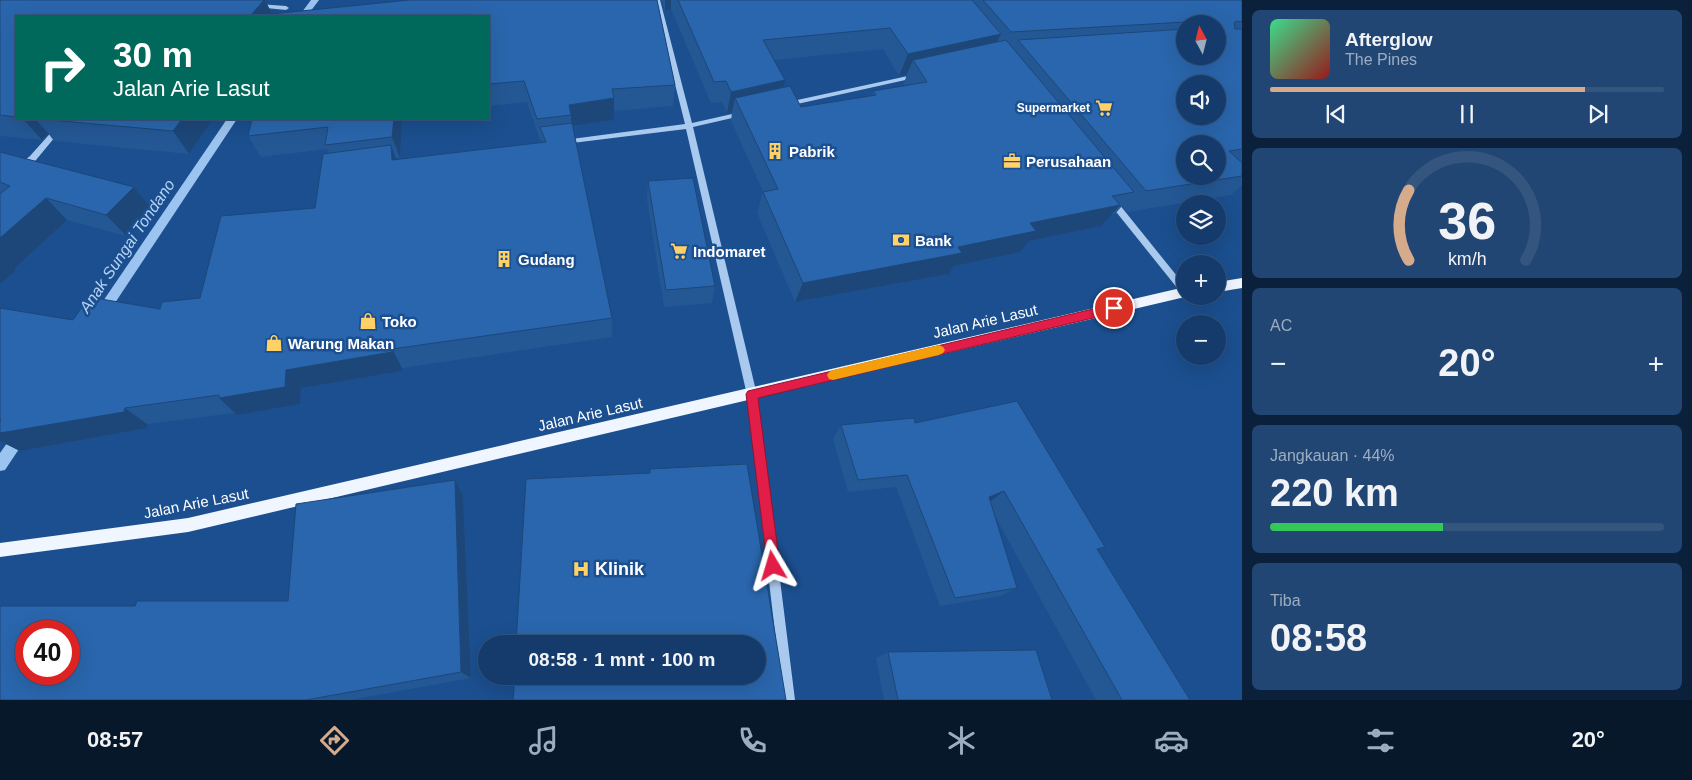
<!DOCTYPE html>
<html lang="id">
<meta charset="utf-8">
<style>
body{margin:0;font-family:Helvetica,sans-serif;background:#214673;color:#f1f3f6;height:100vh;display:flex;flex-direction:column;font-size:19px;white-space:nowrap}
*{box-sizing:border-box;margin:0}
p{font-size:16px;color:#9dadc1}
.icon{flex:none;width:28px;height:28px;fill:none;stroke:currentColor;stroke-width:2;stroke-linecap:round;stroke-linejoin:round}
.map{position:relative;flex:1;overflow:hidden}
.drawer{display:flex;flex-direction:column;gap:10px;padding:10px;background:#0b203b;width:450px}
.drawer>*{flex:none}
.top-card{position:absolute;left:15px;top:15px;width:475px;height:105px;border-radius:0px;box-shadow:0 5px 20px #0002,0 0 0 1px #33557e;background:#00695c;color:#fff;overflow:hidden}
.needle{width:32px;rotate:353deg}
.tools{position:absolute;left:1176px;top:15px;display:grid;gap:10px}
.tools a{display:grid;place-items:center;width:50px;height:50px;border-radius:50%;background:#143b6b;box-shadow:0 5px 20px #0002,0 0 0 1px #33557e;font-size:25px}
.speed{position:absolute;left:15px;top:620px;display:flex;gap:10px;font-size:25px;font-weight:700;text-align:center}
.speed>*{display:grid;place-content:center;width:65px;height:65px;border-radius:50%;background:#143b6b;box-shadow:0 5px 20px #0002,0 0 0 1px #33557e;line-height:1}
.speed .limit{border:8px solid #d22;background:#fff;color:#111}
.pin{position:absolute;display:grid;place-items:center;width:42px;height:42px;color:#fff;margin:-21px;border:2px solid #fff;border-radius:50%;box-shadow:0 1px 5px #0007}
.me{position:absolute;width:55px;margin:-28px;rotate:353deg;stroke-linejoin:round;filter:drop-shadow(0 0 4px #0008)}
.turn{display:flex;align-items:center;gap:18px;height:105px;padding:0 15px;font-size:22px}
.turn .icon{width:65px;height:65px;stroke-width:2.5}
.turn b{display:block;font-size:35px;line-height:42px}
.big{font-size:38px;font-weight:600;line-height:1.1}
.drawer .tile{flex:1;display:flex;flex-direction:column;justify-content:center;gap:8px;min-width:0;padding:0 18px;border-radius:8px;background:#214673}
.drawer .dial{align-items:center;gap:0}
.dial svg{height:130px;overflow:visible;fill:none;stroke:#33557e;stroke-width:7;stroke-linecap:round;text-anchor:middle}
.dial text{fill:#f1f3f6;stroke:none}
.song{display:flex;align-items:center;gap:15px}
.cover{width:60px;height:60px;border-radius:8px;background:linear-gradient(135deg,hsl(150 70% 55%),hsl(0 70% 35%))}
.played{height:5px;border-radius:2px;background:linear-gradient(90deg,#d6ab8b 80%,#33557e 80%)}
.keys{display:flex;justify-content:space-around;direction:ltr}
.heat{display:flex;justify-content:space-between;align-items:center;font-size:28px;direction:ltr}
.charge{height:8px;border-radius:4px;background:linear-gradient(90deg,#34c759 44%,#33557e 0)}
.trip{position:absolute;left:478px;top:635px;width:288px;height:50px;border-radius:25px;background:#143b6b;box-shadow:0 5px 20px #0002,0 0 0 1px #33557e;font-weight:600;line-height:50px;text-align:center}
.dock{display:flex;height:80px;justify-content:space-around;align-items:center;background:#08182b;color:#9dadc1}
.dock .icon{width:35px;height:35px}
.dock .current{color:#d6ab8b}
.dock b{font-size:22px;color:#f1f3f6}
main{display:flex;flex:1;min-height:0}
.map>svg:first-child{display:block}
</style>
<main>
<div class="map">
<svg width="1242" height="700" viewBox="0 0 1242 700">
<rect width="100%" height="100%" fill="#1b4f8f"/>
<g fill="none" stroke-linecap="round" stroke-linejoin="round">
<g fill="#9cc4f0" fill-rule="evenodd">
<path d="M311 0H319L307 16H299Z"/>
<path d="M227 119H237L105 318H97L95 314 97 310Z"/>
<path d="M22 427 27 429 29 433 27 437 5 470 0 471V453L17 429Z"/>
</g>
<g fill="#a9c9ee" fill-rule="evenodd">
<path d="M654 0H660L692 123 741 112 744 114 741 116 693 127 757 395 795 700H783L747 395 686 129 564 144 560 142 564 140 685 124Z"/>
<path d="M258 4 286 6 289 8 286 10 256 7V5Z"/>
<path d="M917 74 919 75V77L788 106 785 104 788 102Z"/>
<path d="M63 119H70L36 160 25 169H19V165L30 156Z"/>
<path d="M1112 198 1115 199 1185 286V295L1182 294 1109 203 1108 201Z"/>
</g>
<g fill="#f0f6ff" fill-rule="evenodd">
<path d="M1242 278V288L1218 292V282Z"/>
<path d="M1185 287V297L188 532 0 557V543L188 518Z"/>
</g>
</g>
<g fill="#245895" fill-rule="evenodd">
<path d="M0 0H265L272 14 410 0H657L675 85 673 106 614 111V120L573 126 612 318V337L402 368V371L301 388 300 404 237 415 234 413 147 424V428L20 451 0 441V308L73 320 89 297 160 309 162 302 200 298 221 216 315 208 323 154 329 153 327 149 261 157 248 136 252 119H402L400 158H396V159L542 142V140H540L527 102 489 106V16H16V119H213L189 154 54 141 48 133 42 140 0 136Z"/>
<path d="M662 0H1242V185L1231 195 1127 212 1122 206 1115 214H1111L1101 226 1029 241 1020 252 954 266 949 274 795 302 757 213 763 191 731 121 732 112 727 113 722 102 711 103 671 9 665 11ZM1185 24H1218L1185 56ZM883 49 899 76 907 74 904 83 905 86 873 91 871 96 801 107 784 88 774 60Z"/>
<path d="M0 152 134 187 152 209 126 236 67 220 14 269 16 271 0 284Z"/>
<path d="M648 181 715 286 712 303 664 307 647 199Z"/>
<path d="M915 423 1098 550 1190 700H1096L995 516 1017 588 1000 596 940 606 896 487 848 492 833 439 841 425Z"/>
<path d="M455 480 463 496 471 678 350 700H0L135 606 288 601Z"/>
<path d="M888 652 1052 700H884L876 658Z"/>
</g>
<g fill="#1d4779">
<path d="M264 0H265L273 16H251V15Z"/>
<path d="M665 0H671V9L665 11Z"/>
<path d="M1001 34 990 56 913 60 907 74 899 76 908 54Z"/>
<path d="M785 80 780 102 735 98 732 112 727 113 731 92Z"/>
<path d="M614 98V120L571 126V115L569 105Z"/>
<path d="M23 119H35L48 133 42 140Z"/>
<path d="M182 119H213L189 154 173 131Z"/>
<path d="M394 119H402L400 158 392 137Z"/>
<path d="M391 145 399 167 392 160Z"/>
<path d="M134 187 152 209 126 236 106 215Z"/>
<path d="M46 198 67 220 14 269 16 271 0 284V238Z"/>
<path d="M1120 205 1101 226 1029 241 1020 252 954 266 949 274 795 302 803 283 958 247 1030 223Z"/>
<path d="M392 349 402 368V371L301 388 300 404 237 415 219 398 286 370Z"/>
<path d="M125 408 147 424V428L20 451 0 441V433Z"/>
<path d="M455 480 463 496 471 678 461 672Z"/>
<path d="M1004 491 988 503 989 497Z"/>
</g>
<g fill="#2a66ad" stroke="#1d4779" fill-rule="evenodd">
<path d="M0 0H264L251 15 257 14 256 16H16V117L0 115Z"/>
<path d="M410 0H657L675 85 612 89 614 98 569 105 571 115 537 119 524 81 489 84V16H270L271 14Z"/>
<path d="M678 0H972L1001 34 908 54 890 28 763 40 785 80 731 92 726 81 714 82Z"/>
<path d="M983 0H1242V22L1236 21 1234 23 1235 29H1242V149L1229 151 1242 163V176L1146 191 1018 40 1185 29V56H1218V24H1203V21L1011 32ZM1185 84H1218V116H1185ZM1185 144H1218V176H1185Z"/>
<path d="M1006 40 1134 192 1112 196 1120 205 1030 223 1036 231 958 247 962 253 803 283 763 192 778 189 735 98 790 86 801 107 876 95 873 91 927 82 913 60Z"/>
<path d="M39 119H182L173 131Z"/>
<path d="M252 119H394L392 137 325 145 328 127 248 136Z"/>
<path d="M572 123 612 318 392 349V352L286 370 285 387 219 398V395L125 408 124 412 0 433V421L1 419H0V308L73 320 89 297 160 309 162 302 200 298 221 216 315 208 323 154 391 145 392 160 546 142 540 127Z"/>
<path d="M0 152 134 187 106 215 46 198 0 238V194L10 186 0 182Z"/>
<path d="M693 178 715 286 666 290 648 181Z"/>
<path d="M1017 401 1105 547 1097 549 1190 700H1122L1004 491 989 497 1017 588 955 598 907 475 858 480 841 425 914 418 915 423Z"/>
<path d="M747 464 786 700H513L515 676H756V644H516L526 479 650 473V469Z"/>
<path d="M455 480 461 672 306 700H0V606H135L137 601H288L296 504ZM26 631H69V674H26Z"/>
<path d="M1036 650 1052 700H898L888 652Z"/>
</g>
<path fill="#e11d48" stroke="#92132f" d="M1114 304 1120 308 1114 313 758 398 780 566 778 571 773 573 768 571 746 394 748 391Z"/>
<path fill="#f59e0b" d="M939 345 943 347 945 350 943 353 939 355 833 380 829 379 827 375 829 372 833 370Z"/>
<defs>
<g id="supermarket-bare" transform="scale(1.35)"><path d="M-6-5.5h2.5l.6 2H6L4.5 2H-2.5L-4.4-4H-6ZM-1.5 3.2a1.3 1.3 0 1 0 .1 0ZM3 3.2a1.3 1.3 0 1 0 .1 0Z" fill="#ffd166" stroke="#1b4f8f" stroke-width="2.5" paint-order="stroke"/></g>
<g id="building-bare" transform="scale(1.35)"><path d="M-4-6H4V6H1V3H-1V6H-4ZM-2.5-4.3h1.7v1.8h-1.7ZM.8-4.3h1.7v1.8H.8ZM-2.5-1h1.7V.8h-1.7ZM.8-1h1.7V.8H.8Z" fill="#ffd166" stroke="#1b4f8f" stroke-width="2.5" paint-order="stroke"/></g>
<g id="office-bare" transform="scale(1.35)"><path d="M-6-3h4V-5.5h4V-3h4V5H-6ZM-1-4.5V-3h2v-1.5ZM-6 0V1H6V0Z" fill="#ffd166" stroke="#1b4f8f" stroke-width="2.5" paint-order="stroke"/></g>
<g id="bank-bare" transform="scale(1.35)"><path d="M-6-4H6V4H-6ZM0-2.3a2.3 2.3 0 1 0 0 4.6a2.3 2.3 0 1 0 0-4.6Z" fill="#ffd166" stroke="#1b4f8f" stroke-width="2.5" paint-order="stroke"/></g>
<g id="shop-bare" transform="scale(1.35)"><path d="M-5-2.5h2.3a2.7 3.5 0 0 1 5.4 0H5L5.5 6h-11ZM-1.5-2.5h3a1.5 2.3 0 0 0-3 0Z" fill="#ffd166" stroke="#1b4f8f" stroke-width="2.5" paint-order="stroke"/></g>
<g id="hospital-bare" transform="scale(1.35)"><path d="M-5-5h3v3.5h4V-5h3V5h-3V1.5h-4V5h-3Z" fill="#ffd166" stroke="#1b4f8f" stroke-width="2.5" paint-order="stroke"/></g>
</defs>
<g fill-rule="evenodd">
<use href="#supermarket-bare" x="1104" y="108"/>
<use href="#building-bare" x="775" y="151"/>
<use href="#office-bare" x="1012" y="161"/>
<use href="#bank-bare" x="901" y="240"/>
<use href="#supermarket-bare" x="679" y="251"/>
<use href="#building-bare" x="504" y="259"/>
<use href="#shop-bare" x="368" y="321"/>
<use href="#shop-bare" x="274" y="343"/>
<use href="#hospital-bare" x="581" y="569"/>
</g>
<g text-anchor="middle" dominant-baseline="central" stroke-width="5" stroke-linejoin="round" paint-order="stroke">
<g font-size="12" font-weight="bold" fill="#fff" stroke="#1b4f8f" text-anchor="end">
<text x="1090" y="108">Supermarket</text>
</g>
<g font-size="15" font-weight="bold" fill="#fff" stroke="#1b4f8f" text-anchor="start">
<text x="789" y="151">Pabrik</text>
<text x="1026" y="161">Perusahaan</text>
<text x="915" y="240">Bank</text>
<text x="693" y="251">Indomaret</text>
<text x="518" y="259">Gudang</text>
<text x="382" y="321">Toko</text>
<text x="288" y="343">Warung Makan</text>
</g>
<g font-size="15" fill="#fff" stroke="#1b4f8f">
<text transform="translate(985 321) rotate(-13)">Jalan Arie Lasut</text>
<text transform="translate(590 414) rotate(-13)">Jalan Arie Lasut</text>
<text transform="translate(196 503) rotate(-11)">Jalan Arie Lasut</text>
</g>
<g font-size="16" font-style="italic" fill="#b5d3f5" stroke="#1b4f8f">
<text transform="translate(127 246) rotate(-56)">Anak Sungai Tondano</text>
</g>
<g font-size="18" font-weight="bold" fill="#fff" stroke="#1b4f8f" text-anchor="start">
<text x="595" y="569">Klinik</text>
</g>
</g>
</svg>
<div class="tools">
<a><svg class="needle" viewBox="-14 -14 28 28"><path d="M0-13l5 13h-10z" fill="#e53935"/><path d="M0 13l5-13h-10z" fill="#9dadc1"/></svg></a>
<a><svg class="icon" aria-label="sound" viewBox="0 0 24 24"><path d="M4 9h4l5-4v14l-5-4H4zM17 9q2 3 0 6"/></svg></a>
<a><svg class="icon" aria-label="search" viewBox="0 0 24 24"><circle cx="10" cy="10" r="6"/><path d="M15 15l6 6"/></svg></a>
<a><svg class="icon" aria-label="layers" viewBox="0 0 24 24"><path d="M12 4l9 5-9 5-9-5zM3 14l9 5 9-5"/></svg></a>
<a>+</a>
<a>−</a>
</div>
<div class="speed"><div class="limit">40</div></div>
<div class="pin" style="left:1114px;top:308px;background:#d93025"><svg class="icon" aria-label="arrive" viewBox="0 0 24 24"><path d="M6 21V4h12l-3 4 3 4H6"/></svg></div>
<svg class="me" style="left:773px;top:566px" viewBox="-20 -20 40 40"><path d="M0-17L14 15 0 8-14 15z" fill="#e11d48" stroke="#fff" stroke-width="4"/></svg>
<div class="trip">08:58 · 1 mnt · 100 m</div>
<div class="top-card">
<div class="turn"><svg class="icon" aria-label="right" viewBox="0 0 24 24"><path d="M7 20v-9h11M14 6l5 5-5 5"/></svg><div><b>30 m</b>Jalan Arie Lasut</div></div>
</div>
</div>
<section class="drawer">
<div class="tile">
<div class="song"><i class="cover"></i><div><b>Afterglow</b><p>The Pines</p></div></div>
<div class="played"></div>
<div class="keys"><svg class="icon" aria-label="previous" viewBox="0 0 24 24"><path d="M18 5L8 12l10 7zM5 5v14"/></svg><svg class="icon" aria-label="pause" viewBox="0 0 24 24"><path d="M8 5v14M16 5v14"/></svg><svg class="icon" aria-label="next" viewBox="0 0 24 24"><path d="M6 5l10 7-10 7zM19 5v14"/></svg></div>
</div>
<div class="tile dial"><svg viewBox="0 0 100 80">
<path d="M14 69A42 42 0 1 1 86 69"/>
<path d="M14 69A42 42 0 0 1 14 26" stroke="#d6ab8b"/>
<text x="50" y="56" font-size="32" font-weight="700">36</text>
<text x="50" y="72" font-size="11">km/h</text>
</svg></div>
<div class="tile"><p>AC</p>
<div class="heat"><a>−</a><b class="big">20°</b><a>+</a></div>
</div>
<div class="tile"><p>Jangkauan · 44%</p><b class="big">220 km</b><div class="charge"></div></div>
<div class="tile"><p>Tiba</p><b class="big">08:58</b></div>
</section>
</main>
<nav class="dock">
<b>08:57</b>
<svg class="icon current" aria-label="directions" viewBox="0 0 24 24"><path d="M12 3l9 9-9 9-9-9zM9 14v-3h6M13 9l2 2-2 2"/></svg>
<svg class="icon" aria-label="music" viewBox="0 0 24 24"><path d="M9 18V5l10-2v13"/><circle cx="6" cy="18" r="3"/><circle cx="16" cy="16" r="3"/></svg>
<svg class="icon" aria-label="phone" viewBox="0 0 24 24"><path d="M5 4h4l2 5-3 2q2 4 5 5l2-3 5 2v4C11 20 4 13 5 4z"/></svg>
<svg class="icon" aria-label="climate" viewBox="0 0 24 24"><path d="M12 3v18M4 7l16 10M4 17L20 7"/></svg>
<svg class="icon" aria-label="car" viewBox="0 0 24 24"><path d="M5 17H2v-5l4-1 3-4h7l3 4 3 1v5h-3M9 17h6M6 11h13"/><circle cx="7" cy="17" r="2"/><circle cx="17" cy="17" r="2"/></svg>
<svg class="icon" aria-label="filters" viewBox="0 0 24 24"><path d="M4 7h16M4 17h16"/><circle cx="9" cy="7" r="2"/><circle cx="15" cy="17" r="2"/></svg>
<b>20°</b>
</nav>
